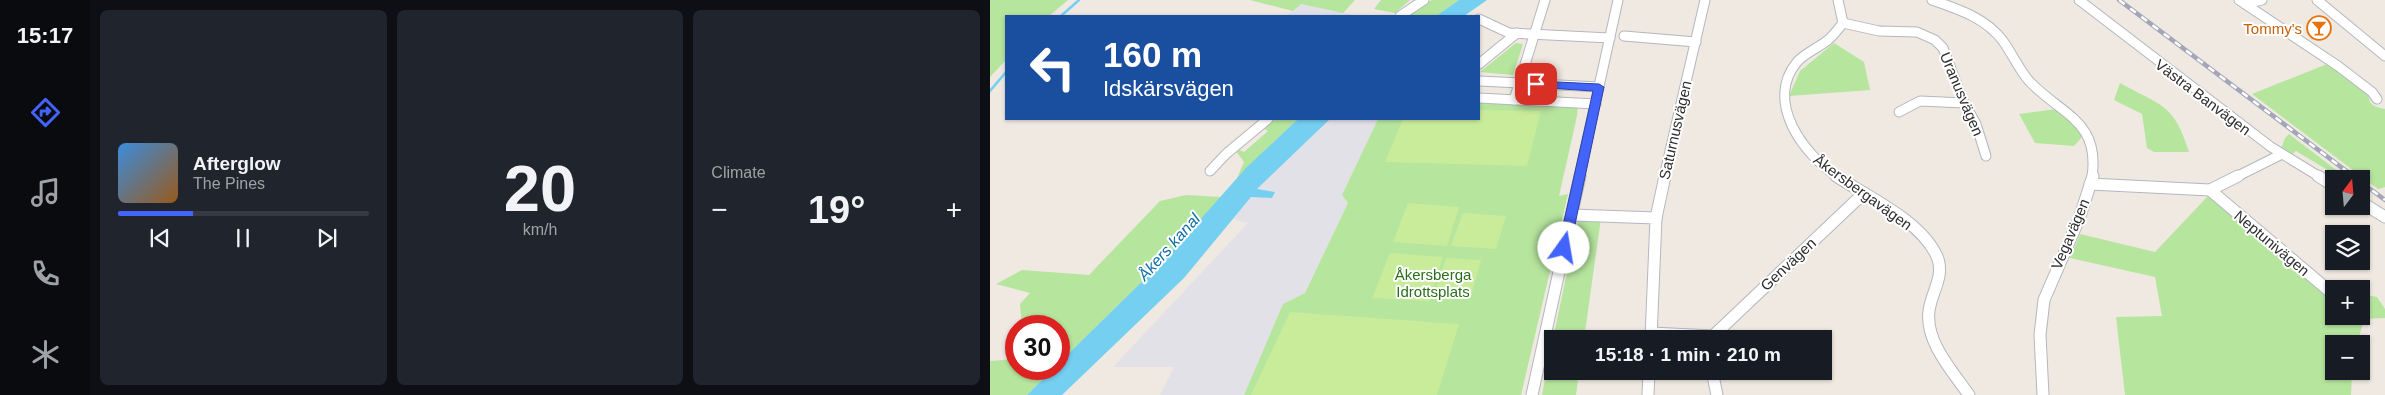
<!DOCTYPE html>
<meta charset="utf-8">
<style>
body{margin:0;font-family:Helvetica,sans-serif;background:#20242c;color:#f1f3f6;height:100vh;display:flex;flex-direction:column;font-size:19px;white-space:nowrap}
*{box-sizing:border-box;margin:0}
p{font-size:16px;color:#9ea1a6}
.icon{flex:none;width:28px;height:28px;fill:none;stroke:currentColor;stroke-width:2;stroke-linecap:round;stroke-linejoin:round}
.map{position:relative;flex:1;overflow:hidden}
.side{display:flex;flex-direction:column;gap:10px;padding:10px;background:#0d0f14;width:900px}
.side>*{flex:none}
.hud{position:absolute;left:15px;top:15px;width:475px;height:105px;border-radius:0px;box-shadow:0 1px 4px #0004;background:#1a4fa0;color:#fff;overflow:hidden}
.needle{width:32px;rotate:16deg}
.tools{position:absolute;left:1335px;top:170px;display:grid;gap:10px}
.tools a{display:grid;place-items:center;width:45px;height:45px;border-radius:0px;background:#171b24;box-shadow:0 1px 4px #0004;font-size:25px}
.speed{position:absolute;left:15px;top:315px;display:flex;gap:10px;font-size:25px;font-weight:700;text-align:center}
.speed>*{display:grid;place-content:center;width:65px;height:65px;border-radius:50%;background:#171b24;box-shadow:0 1px 4px #0004;line-height:1}
.speed .limit{border:8px solid #d22;background:#fff;color:#111}
.pin{position:absolute;display:grid;place-items:center;width:42px;height:42px;color:#fff;margin:-21px;border-radius:10px;box-shadow:0 2px 8px #0006}
.me{position:absolute;width:55px;margin:-28px;rotate:13deg;stroke-linejoin:round;filter:drop-shadow(0 0 4px #0008)}
.turn{display:flex;align-items:center;gap:18px;height:105px;padding:0 15px;font-size:22px}
.turn .icon{width:65px;height:65px;stroke-width:2.5}
.turn b{display:block;font-size:35px;line-height:42px}
.big{font-size:38px;font-weight:600;line-height:1.1}
.side .card{flex:1;display:flex;flex-direction:column;justify-content:center;gap:8px;min-width:0;padding:0 18px;border-radius:8px;background:#20242c}
.side .dial{align-items:center;gap:0}
.dial b{font-size:65px;line-height:1}
.song{display:flex;align-items:center;gap:15px}
.cover{width:60px;height:60px;border-radius:8px;background:linear-gradient(135deg,hsl(210 70% 55%),hsl(30 70% 35%))}
.played{height:5px;border-radius:2px;background:linear-gradient(90deg,#4264fb 30%,#363941 30%)}
.keys{display:flex;justify-content:space-around;direction:ltr}
.heat{display:flex;justify-content:space-between;align-items:center;font-size:28px;direction:ltr}
.side .tiles{flex:1;display:grid;gap:10px;grid-template-columns:repeat(3,1fr)}
.trip{position:absolute;left:554px;top:330px;width:288px;height:50px;border-radius:0px;background:#171b24;box-shadow:0 1px 4px #0004;font-weight:600;line-height:50px;text-align:center}
main{display:flex;flex:1;min-height:0}
.dock{display:flex;flex-direction:column;width:90px;justify-content:space-around;align-items:center;background:#090b0e;color:#9ea1a6}
.dock .icon{width:35px;height:35px}
.dock .current{color:#4264fb}
.dock b{font-size:22px;color:#f1f3f6}
.map>svg:first-child{display:block}
</style>
<main>
<nav class="dock">
<b>15:17</b>
<svg class="icon current" aria-label="directions" viewBox="0 0 24 24"><path d="M12 3l9 9-9 9-9-9zM9 14v-3h6M13 9l2 2-2 2"/></svg>
<svg class="icon" aria-label="music" viewBox="0 0 24 24"><path d="M9 18V5l10-2v13"/><circle cx="6" cy="18" r="3"/><circle cx="16" cy="16" r="3"/></svg>
<svg class="icon" aria-label="phone" viewBox="0 0 24 24"><path d="M5 4h4l2 5-3 2q2 4 5 5l2-3 5 2v4C11 20 4 13 5 4z"/></svg>
<svg class="icon" aria-label="climate" viewBox="0 0 24 24"><path d="M12 3v18M4 7l16 10M4 17L20 7"/></svg>
</nav>
<section class="side">
<div class="tiles">
<div class="card">
<div class="song"><i class="cover"></i><div><b>Afterglow</b><p>The Pines</p></div></div>
<div class="played"></div>
<div class="keys"><svg class="icon" aria-label="previous" viewBox="0 0 24 24"><path d="M18 5L8 12l10 7zM5 5v14"/></svg><svg class="icon" aria-label="pause" viewBox="0 0 24 24"><path d="M8 5v14M16 5v14"/></svg><svg class="icon" aria-label="next" viewBox="0 0 24 24"><path d="M6 5l10 7-10 7zM19 5v14"/></svg></div>
</div>
<div class="card dial"><b>20</b><p>km/h</p></div>
<div class="card"><p>Climate</p>
<div class="heat"><a>−</a><b class="big">19°</b><a>+</a></div>
</div>
</div>
</section>
<div class="map">
<svg width="1395" height="395" viewBox="0 0 1395 395">
<rect width="100%" height="100%" fill="#efe9e1"/>
<g fill="#e3e1e8">
<path d="M311 4 369 16H296Z"/>
<path d="M340 119H388L352 195 358 203 315 293 293 304 254 395H170L184 367H123L258 223 243 219 267 189Z"/>
</g>
<g fill="#b6e59e">
<path d="M0 0H78L59 16H16V60L0 77Z"/>
<path d="M260 0H365L353 13 311 4 303 11Z"/>
<path d="M391 0H420L405 13 384 9Z"/>
<path d="M442 0H469L446 16H416Z"/>
<path d="M526 43 533 44 523 75 490 72Z"/>
<path d="M844 43 874 62 880 90 799 96 810 71Z"/>
<path d="M1337 64C1347 71 1367 81 1374 89 1383 100 1374 105 1395 109V187L1388 189 1262 94Z"/>
<path d="M1130 83C1171 106 1184 103 1199 152H1164L1157 148 1152 114 1124 100Z"/>
<path d="M489 99 588 104 587 116 569 196 578 194 531 395H254L293 304 315 293 358 203 352 195 388 119H489Z"/>
<path d="M1067 109 1080 116 1093 136 1084 146 1045 143 1029 114Z"/>
<path d="M283 119H308L247 178 254 162 246 151 248 149 254 152 278 131 273 128Z"/>
<path d="M1299 134 1358 179 1344 180 1338 176 1341 172 1306 151 1302 155 1291 149 1295 138Z"/>
<path d="M196 195 231 197 177 257 69 363V326H32L30 304 40 293 6 284 32 270 99 275 170 201Z"/>
<path d="M1218 196 1238 210 1344 301V316H1371V294L1387 297 1395 309V318L1374 319 1367 344H1344V371H1362L1361 395H1135L1126 317 1172 316 1165 277 1080 258 1090 234 1165 252Z"/>
<path d="M601 218H611L594 339H563L587 225 589 222Z"/>
<path d="M562 342V371H589L586 395H552Z"/>
<path d="M26 359V369H63L37 395H0V361Z"/>
</g>
<g fill="#c9ec9a">
<path d="M489 110 551 111 537 166 395 162 413 119H489Z"/>
<path d="M418 203 469 207 457 246 403 242Z"/>
<path d="M473 213 516 216 506 249 461 246Z"/>
<path d="M400 253 453 257 439 301 382 298Z"/>
<path d="M456 258 491 260 481 296 444 294Z"/>
<path d="M300 312 468 324H469L447 395H261Z"/>
</g>
<g fill="#75cff0">
<path d="M469 0H497L474 16H446Z"/>
<path d="M308 119H340L267 189 285 192 282 198 261 197 194 278 72 395H37L63 369H69V363L177 257 256 168Z"/>
</g>
<g fill="none" stroke-linecap="round" stroke-linejoin="round">
<g stroke="#75cff0" stroke-width="2.5">
<path d="M71 16 89 0"/>
<path d="M0 91 16 72"/>
</g>
<g stroke="#b4b7c1" stroke-width="11">
<g id="minor-far1">
<path d="M848 0 853 23"/>
<path d="M942 0C968 9 996 18 1013 41 1023 55 1029 70 1040 82 1073 116 1110 121 1102 177"/>
<path d="M1089 0 1281 147 1330 177"/>
<path d="M1249 0 1348 66 1382 92 1387 99"/>
<path d="M1327 0 1395 56"/>
<path d="M1255 4 1272 0"/>
<path d="M410 16 434 0"/>
<path d="M489 19 519 33 620 38"/>
<path d="M853 23 889 31 927 32 945 40 953 48 974 103 986 124 996 156"/>
<path d="M634 36 706 42"/>
<path d="M489 64 527 33"/>
<path d="M489 81 609 87"/>
<path d="M489 98 606 104"/>
<path d="M524 100 555 0"/>
<path d="M909 112 930 101 974 103"/>
<path d="M220 171 236 154 278 119"/>
<path d="M589 177 628 0"/>
<path d="M674 177 715 0"/>
<path d="M848 177C814 155 774 102 807 62 815 53 828 48 838 40 844 35 848 29 853 23"/>
<path d="M1246 177 1292 154"/>
</g>
</g>
<g stroke="#b4b7c1" stroke-width="13">
<g id="minor">
<path d="M846 176C878 197 934 222 948 259 954 278 941 293 939 311 935 342 963 372 979 395"/>
<path d="M1328 176 1344 186"/>
<path d="M1100 184 1220 190 1248 176"/>
<path d="M1220 190 1344 295"/>
<path d="M1371 202 1395 217"/>
<path d="M582 215 666 218 661 338"/>
<path d="M666 218 675 176"/>
<path d="M661 333 723 336 874 193"/>
<path d="M722 371 727 395"/>
<path d="M542 395 590 176"/>
<path d="M658 395 659 371"/>
<path d="M1053 395 1050 335 1054 300 1089 219 1103 176"/>
</g>
</g>
<use href="#minor-far1" stroke="#fff" stroke-width="9"/>
<use href="#minor" stroke="#fff" stroke-width="11"/>
<g stroke="#a3a6b8" stroke-width="4.5">
<g id="rail">
<path d="M1129 0 1367 179"/>
<path d="M1371 182 1395 200"/>
</g>
</g>
<use href="#rail" stroke="#fff" stroke-width="2.5" stroke-dasharray="7" stroke-linecap="butt"/>
</g>
<path fill="#4264fb" stroke="#2b41a3" d="M546 81 609 84 614 87 580 248 574 253 568 248 603 91 542 87 541 84Z"/>
<defs>
<g id="bar-ring" transform="scale(1.25)"><circle r="9.5" fill="#fff" stroke="#e8710a" stroke-width="1.5"/><path d="M-6-5H6L.8 .8V4.5H3.5V6h-7V4.5H-.8V.8Z" fill="#e8710a"/></g>
</defs>
<g fill-rule="evenodd">
<use href="#bar-ring" x="1329" y="28"/>
</g>
<g text-anchor="middle" dominant-baseline="central" stroke-width="4" stroke-linejoin="round" paint-order="stroke">
<g font-size="15" fill="#c56008" stroke="#fff" text-anchor="end">
<text x="1312" y="28">Tommy's</text>
</g>
<g font-size="15" fill="#2e2e2e" stroke="#fff">
<text transform="translate(972 94) rotate(67)">Uranusvägen</text>
<text transform="translate(1213 97) rotate(37)">Västra Banvägen</text>
<text transform="translate(685 130) rotate(-77)">Saturnusvägen</text>
<text transform="translate(873 192) rotate(36)">Åkersbergavägen</text>
<text transform="translate(1080 234) rotate(-67)">Vegavägen</text>
<text transform="translate(1282 243) rotate(40)">Neptunivägen</text>
<text transform="translate(798 264) rotate(-43)">Genvägen</text>
</g>
<g font-size="15" fill="#2c6e1b" stroke="#fff">
<text x="443" y="274">Åkersberga<tspan x="443" dy="17">Idrottsplats</tspan></text>
</g>
<g font-size="16" font-style="italic" fill="#0d6fa3" stroke="#fff">
<text transform="translate(179 247) rotate(-48)">Åkers kanal</text>
</g>
</g>
</svg>
<div class="tools">
<a><svg class="needle" viewBox="-14 -14 28 28"><path d="M0-13l5 13h-10z" fill="#e53935"/><path d="M0 13l5-13h-10z" fill="#9ea1a6"/></svg></a>
<a><svg class="icon" aria-label="layers" viewBox="0 0 24 24"><path d="M12 4l9 5-9 5-9-5zM3 14l9 5 9-5"/></svg></a>
<a>+</a>
<a>−</a>
</div>
<div class="speed"><div class="limit">30</div></div>
<div class="pin" style="left:546px;top:84px;background:#d93025"><svg class="icon" aria-label="arrive" viewBox="0 0 24 24"><path d="M6 21V4h12l-3 4 3 4H6"/></svg></div>
<svg class="me" style="left:574px;top:248px" viewBox="-20 -20 40 40"><circle r="19" fill="#fff"/><path d="M0-13L10 11 0 6-10 11z" fill="#4264fb"/></svg>
<div class="trip">15:18 · 1 min · 210 m</div>
<div class="hud">
<div class="turn"><svg class="icon" aria-label="left" viewBox="0 0 24 24"><path d="M17 20v-9H6M10 6l-5 5 5 5"/></svg><div><b>160 m</b>Idskärsvägen</div></div>
</div>
</div>
</main>
